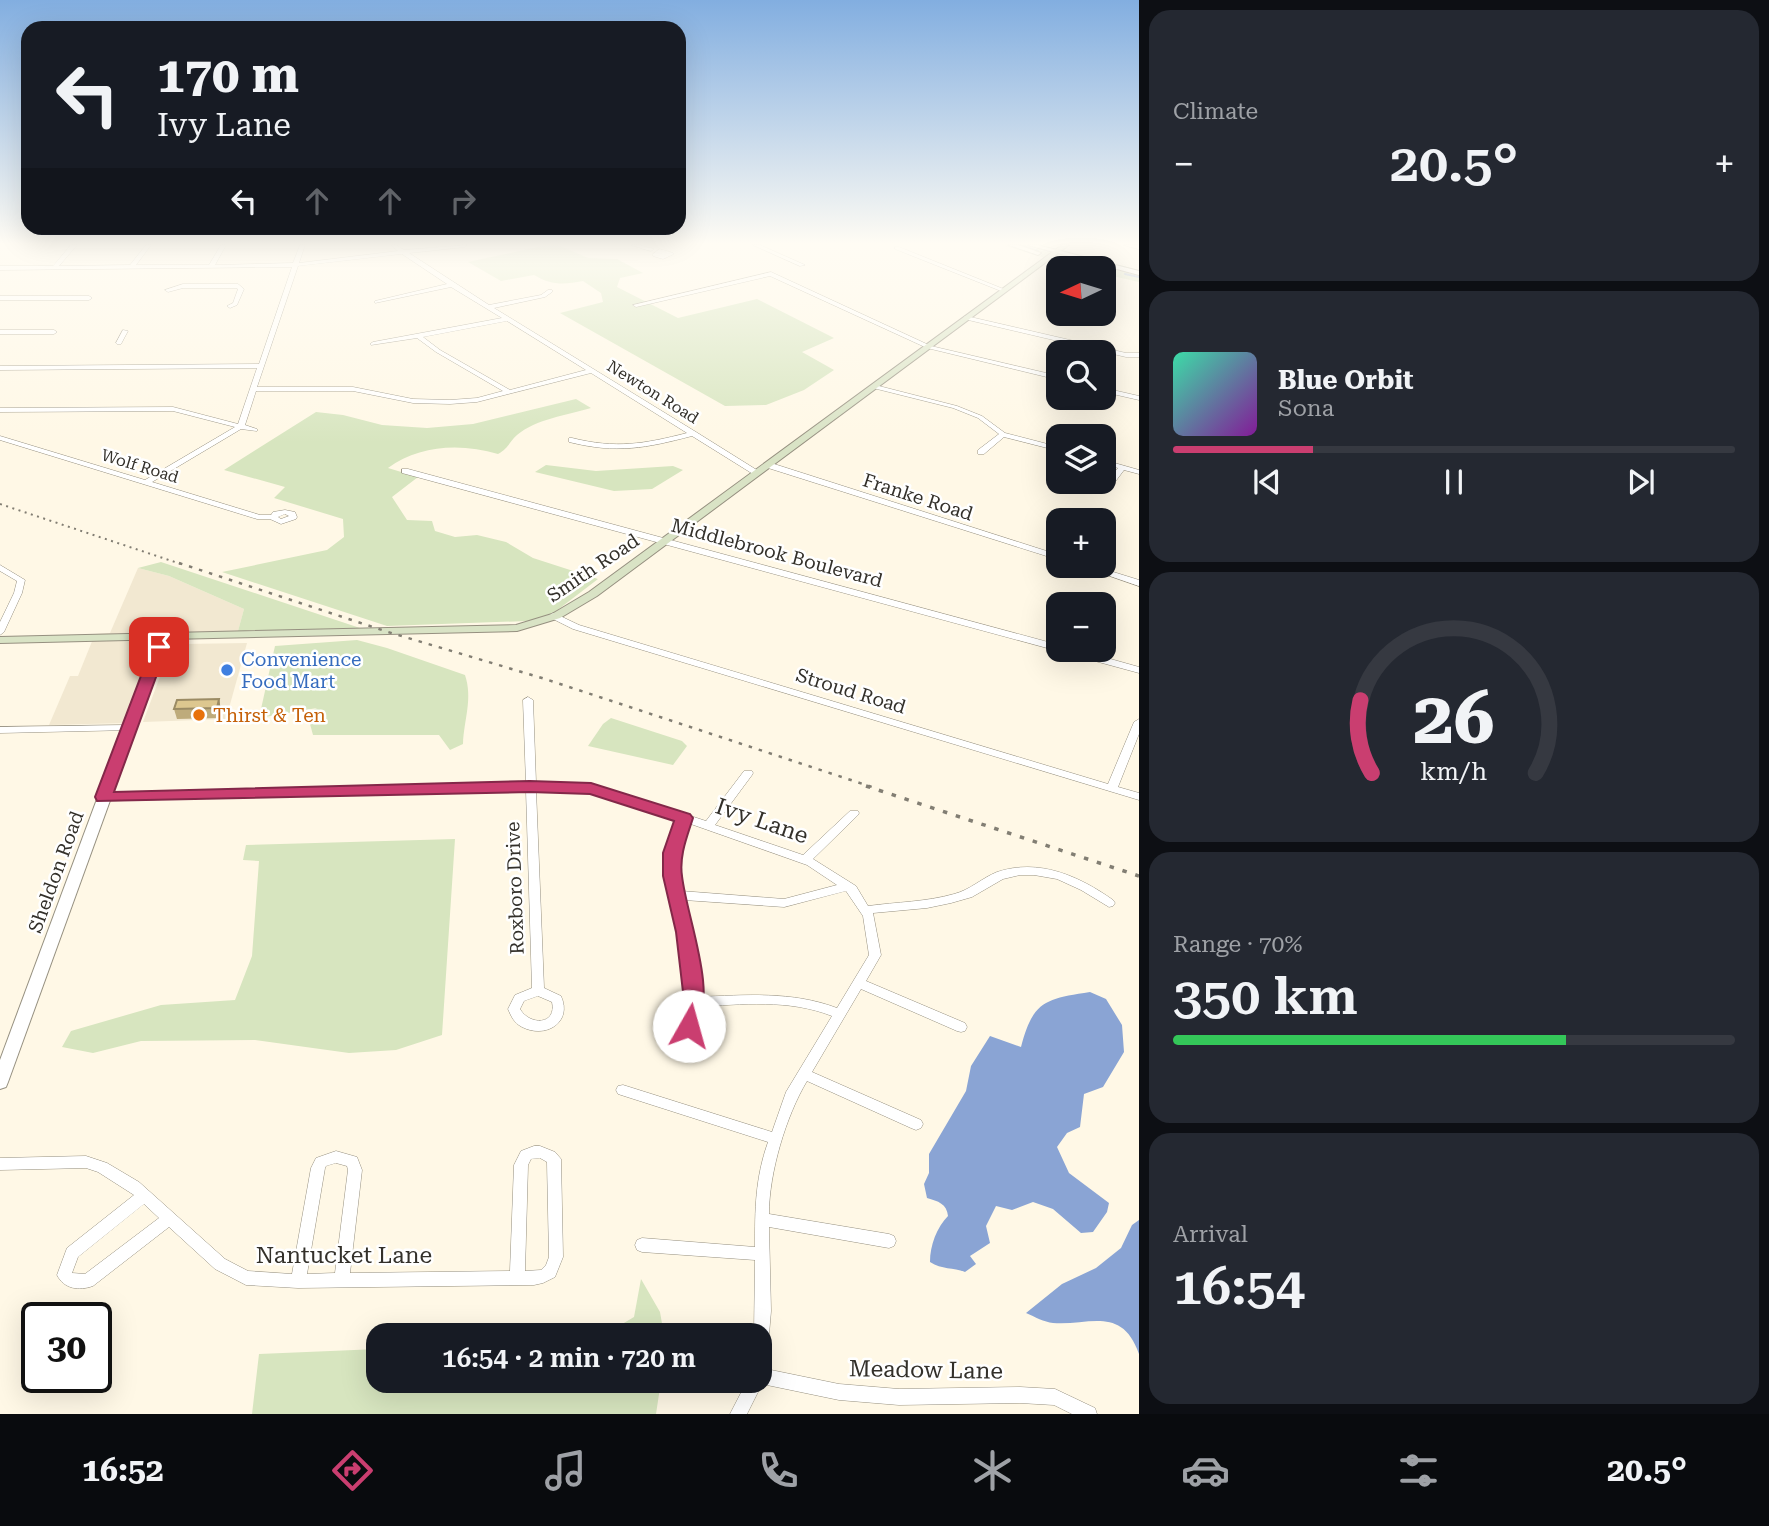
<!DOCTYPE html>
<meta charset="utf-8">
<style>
body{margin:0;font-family:"Roboto Serif",serif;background:#242831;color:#f1f3f6;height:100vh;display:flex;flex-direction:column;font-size:26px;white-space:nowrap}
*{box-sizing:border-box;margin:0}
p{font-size:23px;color:#9ea1a6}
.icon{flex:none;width:38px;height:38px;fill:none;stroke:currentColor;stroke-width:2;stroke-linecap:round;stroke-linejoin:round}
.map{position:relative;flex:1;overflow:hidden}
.sheet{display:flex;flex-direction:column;gap:10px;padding:10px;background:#0d0f14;width:630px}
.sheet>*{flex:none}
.banner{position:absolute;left:21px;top:21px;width:665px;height:214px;border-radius:21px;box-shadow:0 7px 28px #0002;background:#171b24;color:#f1f3f6;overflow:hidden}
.needle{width:46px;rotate:266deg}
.fabs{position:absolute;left:1046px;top:256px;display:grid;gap:14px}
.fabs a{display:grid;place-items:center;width:70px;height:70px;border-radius:14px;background:#171b24;box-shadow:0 7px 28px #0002;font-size:35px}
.speed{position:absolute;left:21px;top:1302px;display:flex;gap:14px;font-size:35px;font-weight:700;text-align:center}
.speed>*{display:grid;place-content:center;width:91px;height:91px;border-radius:50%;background:#171b24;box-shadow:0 7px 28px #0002;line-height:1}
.speed .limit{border:4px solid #111;border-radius:10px;background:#fff;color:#111}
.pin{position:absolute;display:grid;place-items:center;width:60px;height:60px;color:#fff;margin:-30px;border-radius:14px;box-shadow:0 4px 10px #0006}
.me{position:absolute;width:77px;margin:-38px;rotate:7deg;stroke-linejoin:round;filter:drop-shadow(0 0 5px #0008)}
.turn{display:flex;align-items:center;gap:24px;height:147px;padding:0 21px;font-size:32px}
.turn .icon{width:91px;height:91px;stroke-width:2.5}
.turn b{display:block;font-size:49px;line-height:60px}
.lanes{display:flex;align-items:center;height:66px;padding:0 21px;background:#0003;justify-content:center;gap:35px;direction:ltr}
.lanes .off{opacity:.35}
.big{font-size:52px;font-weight:600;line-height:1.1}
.sheet .card{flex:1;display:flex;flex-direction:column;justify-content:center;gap:10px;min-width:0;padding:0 24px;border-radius:21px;background:#242831}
.sheet .dial{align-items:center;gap:0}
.dial svg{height:182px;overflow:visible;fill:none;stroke:#363941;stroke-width:7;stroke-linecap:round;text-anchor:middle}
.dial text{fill:#f1f3f6;stroke:none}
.song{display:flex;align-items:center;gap:21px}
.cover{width:84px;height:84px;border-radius:10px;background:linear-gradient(135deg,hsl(160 70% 55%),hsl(290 70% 35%))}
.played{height:7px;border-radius:4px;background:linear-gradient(90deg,#ca3e70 25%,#363941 25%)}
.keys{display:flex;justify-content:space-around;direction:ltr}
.heat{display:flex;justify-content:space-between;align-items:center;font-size:38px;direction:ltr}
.charge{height:10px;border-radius:5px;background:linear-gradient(90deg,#34c759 70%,#363941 0)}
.trip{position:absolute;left:366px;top:1323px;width:406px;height:70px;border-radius:21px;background:#171b24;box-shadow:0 7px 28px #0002;font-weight:600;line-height:70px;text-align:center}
.dock{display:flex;height:112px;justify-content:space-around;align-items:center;background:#090b0e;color:#9ea1a6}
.dock .icon{width:49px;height:49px}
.dock .selected{color:#ca3e70}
.dock b{font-size:32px;color:#f1f3f6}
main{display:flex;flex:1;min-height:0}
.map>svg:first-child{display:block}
</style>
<main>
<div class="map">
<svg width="1139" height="1414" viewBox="0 0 1139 1414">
<rect width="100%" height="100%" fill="#fff8e6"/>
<g fill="#f2e8d1">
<path d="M138 568 169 576 244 609 237 635 157 637 126 723 49 725 70 676H78L95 634 110 633Z"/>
<path d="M247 643 226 719 143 722 170 650 183 644Z"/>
</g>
<g fill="#d7e5bf">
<path d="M547 245H558L588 258 617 259 643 273 620 278 617 287 678 318 757 299 834 338 802 352 834 370 804 390 766 405 725 406 560 313 603 302 601 293 583 281C563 285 551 285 534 275L501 281 468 262Z"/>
<path d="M1002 245H1041L1139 270V282L1104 274V268H1078Z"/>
<path d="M576 399 591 408C567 415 536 419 517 435 509 442 509 448 498 454 461 443 419 445 388 468L418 477 392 497 407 520 432 521 435 531 455 537 477 535 506 542 533 558 598 579 547 618 527 621 387 626 222 572 327 550 344 537 343 519 274 498 285 487 224 470 316 412 343 415 382 425 427 428 473 424Z"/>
<path d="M546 465 596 471 673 466 683 470 652 489 614 491 535 472Z"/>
<path d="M161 562 363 629 238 631 244 609 169 576 138 568Z"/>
<path d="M357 640 387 648 465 675C473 699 464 719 463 744L450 750 439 735H313L307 713 317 708 259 718 275 646Z"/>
<path d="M611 718 682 741 687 746 673 765 588 746 603 724Z"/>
<path d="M455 839 442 1035 396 1050 349 1053 255 1040 141 1041 93 1053 62 1047 71 1031 161 1005 235 1000 252 956 259 861 243 860 246 845Z"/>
<path d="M641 1279 660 1312 664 1335H548L612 1330 634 1317Z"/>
<path d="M378 1349V1381H661L656 1414H252L259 1354Z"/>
</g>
<g fill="#8aa4d4">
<path d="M1090 992 1106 999 1122 1025 1124 1052 1103 1087 1084 1094 1080 1127 1067 1133 1057 1147 1069 1173 1109 1203 1107 1212 1093 1232 1081 1233 1053 1209 1033 1202 1012 1210 996 1206 986 1226 990 1243 970 1256 976 1264 965 1272C953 1267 942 1270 930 1262 930 1245 937 1227 948 1216 947 1204 938 1201 927 1198L924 1184 929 1173V1154L966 1091 971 1066 990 1036 1021 1047C1033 1001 1045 999 1090 992Z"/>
<path d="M1139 1220V1354C1122 1305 1088 1326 1053 1323 1044 1322 1035 1317 1026 1313L1062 1284 1096 1268 1121 1248 1132 1225Z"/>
</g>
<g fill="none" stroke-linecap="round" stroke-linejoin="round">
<g stroke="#8aa4d4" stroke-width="2">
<path d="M1020 245 1038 251"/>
<path d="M1125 274 1139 277"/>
</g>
<g stroke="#969080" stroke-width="1">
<g id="minor">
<path d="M71 245H77L59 266 130 265 146 245H151L136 265H209L221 245H226L215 265 293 263 300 245H305L299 263 398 251 391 245H396L404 250 467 245 465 247 409 253 489 305 541 295 548 290H552V292L545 297 494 308 696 432 760 472 756 474H753L692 436C646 448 617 454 569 442V438H572C616 449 644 444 687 433L591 373 477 402 450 404 413 403 353 391H256L245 425 257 429V431L241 429 152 482 260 515H271L273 512 285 510 295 512 297 517 296 519 281 524 270 519H257L0 440V436L145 480 235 427 173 411 0 412V408L173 407 238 424 257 368 0 370V366L259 364 292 267 0 270V266H53ZM402 254 447 284 375 301V303L451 287 502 318 373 342 370 344 371 345 417 338 436 352 503 391 477 398 450 400 413 399 353 387H257L298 266ZM507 321 586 370 510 390 440 350 423 337ZM285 514 289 516 281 519 278 517Z"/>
<path d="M631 245H639L654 249 651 251Z"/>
<path d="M753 245H760L805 265 800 266Z"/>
<path d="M1123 245H1139V249Z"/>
<path d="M895 247H899L1006 290 1001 291 895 249Z"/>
<path d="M660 249 673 253 674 254 663 259 653 256V254Z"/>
<path d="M771 272 931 346 1059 376V380L927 348 770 276 636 307 633 305Z"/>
<path d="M183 284H238L244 289 237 305 230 308 227 306 233 303 238 289 236 288H183L168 292 165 290Z"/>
<path d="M0 296H89L92 298 89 300H0Z"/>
<path d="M966 316 1126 353H1139V357H1126L964 319V317Z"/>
<path d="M0 330H54L57 332 54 334H0Z"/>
<path d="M123 330 128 331 121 344H117L116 343Z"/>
<path d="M875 385 957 406 982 416 1005 433 1059 447V451L1004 437 984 454H978V450L999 434 978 418 953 408 873 388 872 387Z"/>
<path d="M1104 388 1139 396V400L1104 392Z"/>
<path d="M1091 397H1098L1087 408H1083V406Z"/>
<path d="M1104 460 1139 470V474L1124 470 1109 490H1103V486L1118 468 1104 464Z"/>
<path d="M765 463H771L1059 555V560L765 467Z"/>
<path d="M402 469H408L1059 645V649H1075L1139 667V673L402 473Z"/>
<path d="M0 565 25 580 22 593 4 632 0 635V622L14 593 17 581 0 571Z"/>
<path d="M1078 565H1091L1139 580V586Z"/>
<path d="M554 613 579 625 1108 784 1134 722 1139 719V734L1118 787 1139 793V800L573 629 551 618 550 616 551 614Z"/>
<path d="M528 697 533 700 536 783 591 786 663 807 706 821 744 771H752L753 773 752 775 715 825 803 855 850 811H858L859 813 858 815 813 859 856 886 868 906C897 902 926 902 954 894 970 890 982 878 997 872 1039 858 1079 876 1113 900L1115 903 1113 906 1109 907 1081 890 1057 879 1034 875H1020L1003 879 972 897 951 903 927 908 873 913 881 955 866 981 965 1023 967 1027 965 1031 961 1032 957 1031 861 989 812 1072 921 1120 923 1124 921 1128 916 1130 911 1128 807 1081C786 1116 769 1173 769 1214L889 1234 894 1236 896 1241 894 1246 889 1248 769 1227 771 1311 766 1369 839 1384 899 1389 1020 1387 1055 1389 1095 1408 1097 1414H1072L1054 1405 1020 1403 899 1405 839 1400 762 1384 747 1414H730L747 1381H760V1335H754L755 1260 642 1252 637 1250 635 1245 637 1240 642 1238 755 1247C755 1209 755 1179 768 1142L618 1094 616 1090 618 1086 623 1085 772 1132 786 1092 832 1016C789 999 742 1004 697 1007L690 1044 689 1048 684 1049 679 1048 678 1044 687 992 680 932 666 876 667 853 678 820 591 792 536 790 544 988 561 996C573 1023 545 1039 522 1027 514 1023 511 1016 508 1009L515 995 532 988 526 790 104 801 99 798 104 795 526 783 523 700ZM688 823 807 865 837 885 784 899 681 891C674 863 678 850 688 823ZM846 891 863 916 869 955 837 1008C792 991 745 995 698 997L699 992 692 932 684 900 784 907ZM538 996 552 1002C557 1025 530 1026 520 1009L524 1001Z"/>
<path d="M128 725 131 726 133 728 131 730 0 733V727Z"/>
<path d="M540 1146 555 1152 561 1159 563 1257 555 1277 543 1283 534 1285 298 1288 246 1285 215 1269 169 1227 93 1286C79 1291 64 1289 57 1275L67 1248 134 1195 98 1172 86 1168 0 1170V1158L86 1156 107 1163 139 1182 225 1259 248 1271 292 1274 311 1168 316 1158 336 1151 357 1157 362 1170 350 1273 510 1271 514 1165 521 1151 534 1146ZM540 1158 547 1162 549 1257 546 1265 541 1270 525 1271 528 1165 531 1159ZM336 1163 347 1166 348 1170 335 1273 307 1274 325 1168 326 1166ZM144 1204 159 1218 85 1274 72 1273 78 1257Z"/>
</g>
</g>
<g stroke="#969080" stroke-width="2">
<g id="tertiary">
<path d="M1009 245H1018L1041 253 1038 255Z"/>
<path d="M1028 245H1037L1139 271V275Z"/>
<path d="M164 632 170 635 8 1082 6 1087 0 1089V1060L158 635Z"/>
</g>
</g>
<g stroke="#969080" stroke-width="2">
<path id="secondary" d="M1062 245H1069L597 596 560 618 517 631 0 643V637L516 625 552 614 589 592Z"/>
</g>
<use href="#minor" fill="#fff" fill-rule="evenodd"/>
<use href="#tertiary" fill="#fff" fill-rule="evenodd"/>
<use href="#secondary" fill="#d9e3c5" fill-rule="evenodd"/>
<path stroke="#827e73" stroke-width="2" stroke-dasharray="2 4.5" stroke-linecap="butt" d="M0 504 184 565"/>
<path stroke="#827e73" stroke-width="2.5" stroke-dasharray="3.5 7" stroke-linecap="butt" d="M179 563 388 632 542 678 872 787"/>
<path stroke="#827e73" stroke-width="3.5" stroke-dasharray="4.5 9" stroke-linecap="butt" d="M866 786 1139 876"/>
</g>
<path fill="#beab7b" d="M219 699 221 710 219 718 177 719 174 709Z"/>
<path fill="#9b8b64" d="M219 699 221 710 219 718 217 708Z"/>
<path fill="#ddc78f" stroke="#9b8b64" stroke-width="2" d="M219 699 217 708 174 709 177 700Z"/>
<linearGradient id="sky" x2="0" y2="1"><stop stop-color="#82aee0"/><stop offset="0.55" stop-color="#fffcf4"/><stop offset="1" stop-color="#fffcf4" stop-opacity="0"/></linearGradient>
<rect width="1139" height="443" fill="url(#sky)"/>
<path fill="#ca3e70" stroke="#832849" stroke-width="2" d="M159 642 167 647 114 792 530 781 591 783 690 814 693 818C687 837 679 856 682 876 687 919 718 991 696 1032L689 1034 681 1032 678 1026 683 992 676 932 663 876V853L674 821 590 794 530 792 97 801 95 797 152 647Z"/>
<circle fill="#3f7fe0" stroke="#fff" stroke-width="2.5" cx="227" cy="670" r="7"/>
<circle fill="#e8710a" stroke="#fff" stroke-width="2.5" cx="199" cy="715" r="7"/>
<g text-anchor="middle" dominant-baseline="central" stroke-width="5" stroke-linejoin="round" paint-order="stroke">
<g font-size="16" fill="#33302a" stroke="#fff">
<text transform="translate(653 392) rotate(32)">Newton Road</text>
<text transform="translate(140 466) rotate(17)">Wolf Road</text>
</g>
<g font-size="19" fill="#33302a" stroke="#fff">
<text transform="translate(918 497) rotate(18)">Franke Road</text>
<text transform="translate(777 553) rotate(15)">Middlebrook Boulevard</text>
<text transform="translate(593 568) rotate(-34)">Smith Road</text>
<text transform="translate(851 691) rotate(17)">Stroud Road</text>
<text transform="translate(56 872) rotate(-70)">Sheldon Road</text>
<text transform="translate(515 888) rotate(-92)">Roxboro Drive</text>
</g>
<g font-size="19" fill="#366cbe" stroke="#fff" text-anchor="start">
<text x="241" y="659">Convenience<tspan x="241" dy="22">Food Mart</tspan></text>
</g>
<g font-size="19" fill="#c56008" stroke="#fff" text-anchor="start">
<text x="213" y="715">Thirst &amp; Ten</text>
</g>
<g font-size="23" fill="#33302a" stroke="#fff">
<text transform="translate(762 821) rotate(19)">Ivy Lane</text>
<text x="344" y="1255">Nantucket Lane</text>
<text transform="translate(926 1370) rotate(1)">Meadow Lane</text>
</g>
</g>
</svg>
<div class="fabs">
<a><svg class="needle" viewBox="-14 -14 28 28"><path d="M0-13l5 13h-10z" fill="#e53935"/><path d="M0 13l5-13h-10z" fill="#9ea1a6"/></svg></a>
<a><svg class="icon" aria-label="search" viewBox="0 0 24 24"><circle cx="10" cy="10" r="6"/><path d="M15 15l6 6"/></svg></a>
<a><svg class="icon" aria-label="layers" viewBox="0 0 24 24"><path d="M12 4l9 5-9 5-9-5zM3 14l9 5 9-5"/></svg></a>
<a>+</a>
<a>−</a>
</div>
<div class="speed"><div class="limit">30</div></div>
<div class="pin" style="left:159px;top:647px;background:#d93025"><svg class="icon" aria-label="arrive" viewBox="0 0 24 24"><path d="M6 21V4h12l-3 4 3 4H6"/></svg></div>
<svg class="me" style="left:689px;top:1026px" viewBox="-20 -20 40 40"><circle r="19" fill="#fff"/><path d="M0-13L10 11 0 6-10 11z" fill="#ca3e70"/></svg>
<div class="trip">16:54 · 2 min · 720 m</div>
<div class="banner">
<div class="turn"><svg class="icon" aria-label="left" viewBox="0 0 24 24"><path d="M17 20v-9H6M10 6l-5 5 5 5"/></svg><div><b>170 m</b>Ivy Lane</div></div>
<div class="lanes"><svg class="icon" aria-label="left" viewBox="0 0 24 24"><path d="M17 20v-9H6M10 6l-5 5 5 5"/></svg><svg class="icon off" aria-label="ahead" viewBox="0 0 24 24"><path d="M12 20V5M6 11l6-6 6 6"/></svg><svg class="icon off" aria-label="ahead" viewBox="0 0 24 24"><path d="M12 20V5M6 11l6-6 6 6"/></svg><svg class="icon off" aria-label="right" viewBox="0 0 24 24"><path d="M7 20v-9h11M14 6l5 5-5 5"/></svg></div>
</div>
</div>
<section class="sheet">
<div class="card"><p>Climate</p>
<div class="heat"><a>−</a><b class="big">20.5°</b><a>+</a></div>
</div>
<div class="card">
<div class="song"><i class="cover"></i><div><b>Blue Orbit</b><p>Sona</p></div></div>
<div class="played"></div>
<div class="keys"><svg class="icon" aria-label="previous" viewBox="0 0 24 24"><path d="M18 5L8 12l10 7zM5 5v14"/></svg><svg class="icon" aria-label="pause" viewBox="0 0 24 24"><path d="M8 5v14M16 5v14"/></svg><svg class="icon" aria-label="next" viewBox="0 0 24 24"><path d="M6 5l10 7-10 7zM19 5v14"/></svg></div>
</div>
<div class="card dial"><svg viewBox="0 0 100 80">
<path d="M14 69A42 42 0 1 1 86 69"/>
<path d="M14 69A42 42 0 0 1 9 37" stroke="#ca3e70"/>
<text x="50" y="56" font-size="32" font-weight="700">26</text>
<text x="50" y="72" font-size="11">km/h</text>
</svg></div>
<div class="card"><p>Range · 70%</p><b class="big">350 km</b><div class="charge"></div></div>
<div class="card"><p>Arrival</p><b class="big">16:54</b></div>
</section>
</main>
<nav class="dock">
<b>16:52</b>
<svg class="icon selected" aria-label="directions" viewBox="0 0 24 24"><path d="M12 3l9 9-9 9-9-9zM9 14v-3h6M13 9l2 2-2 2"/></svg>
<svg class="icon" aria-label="music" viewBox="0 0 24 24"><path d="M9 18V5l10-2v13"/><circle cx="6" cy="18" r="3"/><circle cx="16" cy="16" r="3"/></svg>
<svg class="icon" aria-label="phone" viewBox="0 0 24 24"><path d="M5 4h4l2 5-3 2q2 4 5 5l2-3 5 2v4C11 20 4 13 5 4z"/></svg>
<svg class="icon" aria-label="climate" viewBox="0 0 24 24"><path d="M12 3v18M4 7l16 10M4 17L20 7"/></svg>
<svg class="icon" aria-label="car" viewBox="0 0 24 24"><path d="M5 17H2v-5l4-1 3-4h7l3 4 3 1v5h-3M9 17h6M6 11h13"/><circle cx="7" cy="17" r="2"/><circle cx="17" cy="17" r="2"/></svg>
<svg class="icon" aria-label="filters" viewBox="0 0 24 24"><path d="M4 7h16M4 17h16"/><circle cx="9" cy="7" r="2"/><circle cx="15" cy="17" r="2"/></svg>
<b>20.5°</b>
</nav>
